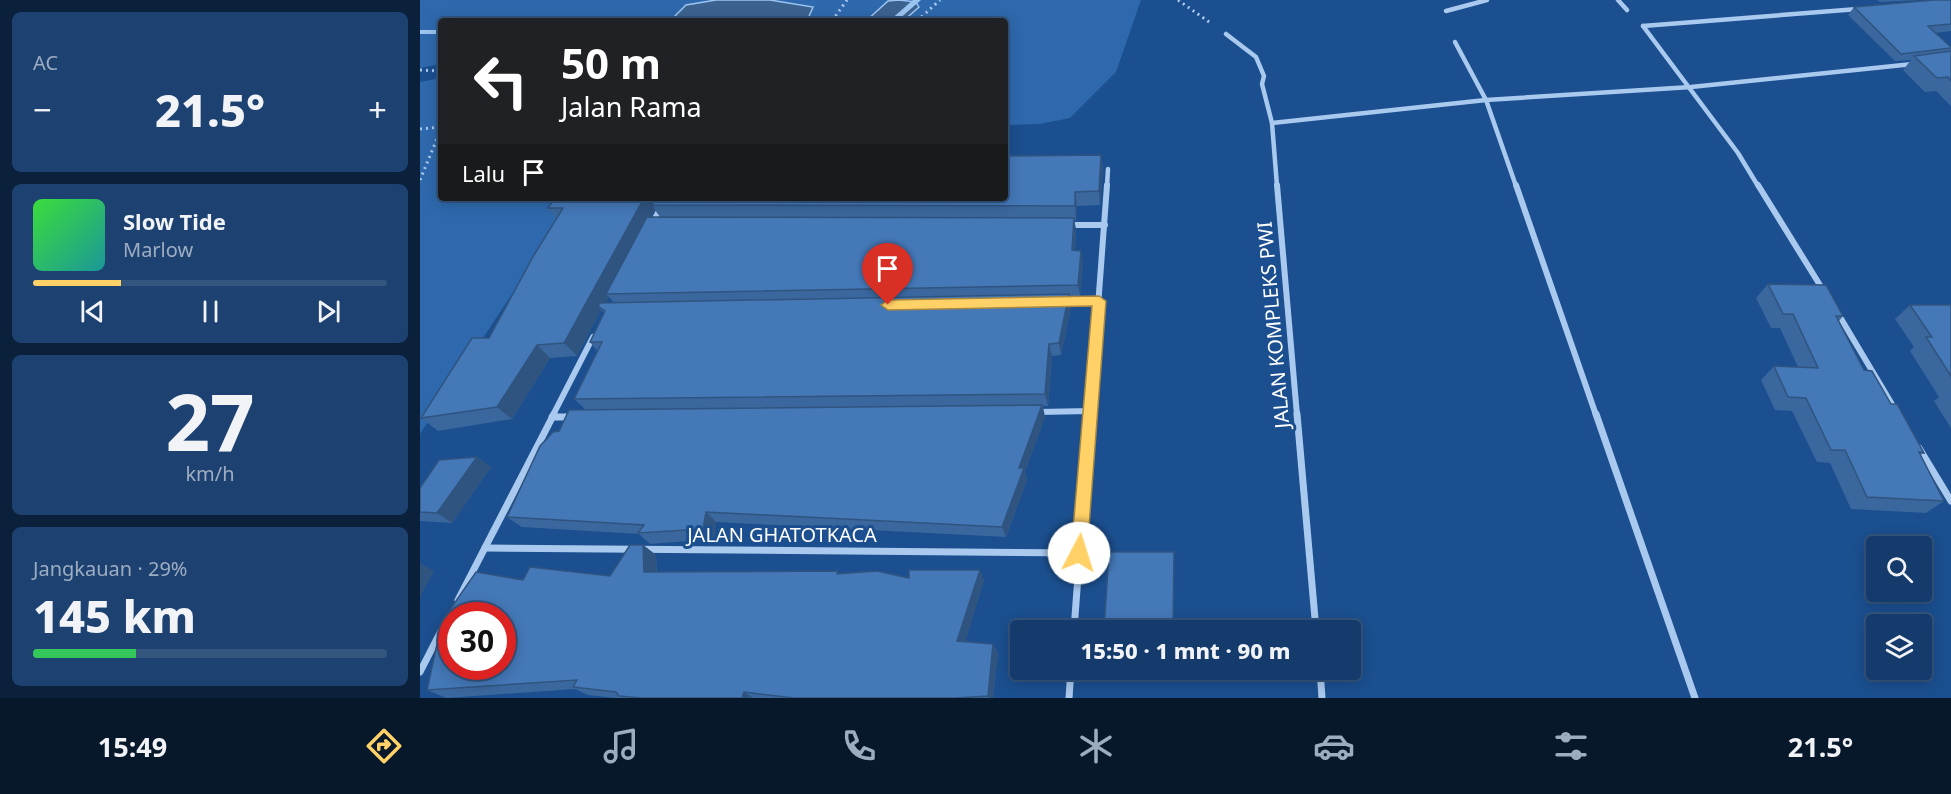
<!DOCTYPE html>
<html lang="id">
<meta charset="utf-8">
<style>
body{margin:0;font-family:"Noto Sans",sans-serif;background:#1d4271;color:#f1f3f6;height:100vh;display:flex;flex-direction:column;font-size:22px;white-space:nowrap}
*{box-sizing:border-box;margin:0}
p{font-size:20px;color:#9dadc1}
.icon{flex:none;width:33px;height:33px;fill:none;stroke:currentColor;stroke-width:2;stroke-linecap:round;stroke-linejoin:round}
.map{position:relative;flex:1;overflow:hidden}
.sheet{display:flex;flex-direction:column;gap:12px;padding:12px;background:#0b203b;width:420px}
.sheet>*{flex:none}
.hud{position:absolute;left:18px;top:18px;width:570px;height:183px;border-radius:6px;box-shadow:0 3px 15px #0003,0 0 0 2px #33557e;background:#202124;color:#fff;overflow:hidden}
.buttons{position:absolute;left:1446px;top:536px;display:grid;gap:12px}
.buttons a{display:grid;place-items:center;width:66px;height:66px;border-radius:6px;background:#143b6b;box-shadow:0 3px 15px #0003,0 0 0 2px #33557e;font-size:30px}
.speed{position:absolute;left:18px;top:602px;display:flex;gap:12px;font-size:30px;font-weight:700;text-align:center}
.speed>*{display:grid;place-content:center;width:78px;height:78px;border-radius:50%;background:#143b6b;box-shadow:0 3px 15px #0003,0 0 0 2px #33557e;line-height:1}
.speed .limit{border:9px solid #d22;background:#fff;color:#111}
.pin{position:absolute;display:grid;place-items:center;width:51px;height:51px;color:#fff;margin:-62px -26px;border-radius:50% 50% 50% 0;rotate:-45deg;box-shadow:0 0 6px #0007}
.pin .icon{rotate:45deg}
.me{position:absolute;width:66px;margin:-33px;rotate:5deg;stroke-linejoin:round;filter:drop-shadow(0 0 4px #0008)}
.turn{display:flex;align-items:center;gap:21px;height:126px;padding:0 24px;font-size:27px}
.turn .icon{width:78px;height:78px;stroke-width:2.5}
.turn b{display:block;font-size:42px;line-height:51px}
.then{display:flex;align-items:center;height:57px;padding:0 24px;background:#0003;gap:12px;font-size:22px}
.big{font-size:45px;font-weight:800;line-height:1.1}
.sheet .widget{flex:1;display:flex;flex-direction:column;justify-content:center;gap:9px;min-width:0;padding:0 21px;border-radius:9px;background:#1d4271}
.sheet .dial{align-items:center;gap:0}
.dial b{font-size:78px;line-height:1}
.song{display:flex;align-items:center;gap:18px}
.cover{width:72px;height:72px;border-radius:9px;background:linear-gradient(135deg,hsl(120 70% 55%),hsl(180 70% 35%))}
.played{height:6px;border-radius:3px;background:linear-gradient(90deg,#ffd166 25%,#33557e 25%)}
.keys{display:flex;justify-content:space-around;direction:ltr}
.heat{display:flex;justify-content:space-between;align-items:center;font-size:33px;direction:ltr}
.charge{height:9px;border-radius:4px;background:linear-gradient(90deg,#34c759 29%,#33557e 0)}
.trip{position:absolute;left:590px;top:620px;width:351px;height:60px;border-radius:6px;background:#143b6b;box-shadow:0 3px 15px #0003,0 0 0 2px #33557e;font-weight:800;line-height:60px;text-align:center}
.tabs{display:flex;height:96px;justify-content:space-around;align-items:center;background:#08182b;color:#9dadc1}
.tabs .icon{width:42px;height:42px}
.tabs .on{color:#ffd166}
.tabs b{font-size:27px;color:#f1f3f6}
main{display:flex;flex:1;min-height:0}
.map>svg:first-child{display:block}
</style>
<main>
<section class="sheet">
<div class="widget"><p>AC</p>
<div class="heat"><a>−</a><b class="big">21.5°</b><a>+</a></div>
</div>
<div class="widget">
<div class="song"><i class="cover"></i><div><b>Slow Tide</b><p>Marlow</p></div></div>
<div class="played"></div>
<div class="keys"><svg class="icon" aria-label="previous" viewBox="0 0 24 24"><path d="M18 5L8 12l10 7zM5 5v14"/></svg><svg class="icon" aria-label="pause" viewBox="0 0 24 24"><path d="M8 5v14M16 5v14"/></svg><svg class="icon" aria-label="next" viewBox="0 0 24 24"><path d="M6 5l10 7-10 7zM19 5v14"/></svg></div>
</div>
<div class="widget dial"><b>27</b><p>km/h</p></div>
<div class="widget"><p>Jangkauan · 29%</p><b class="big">145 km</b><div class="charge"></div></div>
</section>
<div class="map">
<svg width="1531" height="698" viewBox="0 0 1531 698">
<rect width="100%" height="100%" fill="#1b4f8f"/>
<g fill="#2e69ad">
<path d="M0 0H721L696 72 650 118 620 124 585 125V21H21V64L0 68Z"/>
<path d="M21 78V198H155L0 434V82Z"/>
</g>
<g fill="#3c6290" stroke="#9cc4f0" stroke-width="1.5">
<path d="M296 0H350L393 7 387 21H250L266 5Z"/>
<path d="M479 0 496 2 499 7 483 21H446L468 1Z"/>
</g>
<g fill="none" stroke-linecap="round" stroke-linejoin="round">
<g fill="#9cc4f0" fill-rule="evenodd">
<path d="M493 0H501L477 21H469Z"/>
<rect x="0" y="30" width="21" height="4"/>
</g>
<g stroke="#a9c9ee" stroke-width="3" stroke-dasharray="2 4" stroke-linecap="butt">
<path d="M758 0 792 24"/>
<path d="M412 21 427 0"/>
<path d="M497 21 520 0"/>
<path d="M0 70 21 71"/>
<path d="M0 129 21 127"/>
<path d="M0 180 21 129"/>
</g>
<g stroke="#a9c9ee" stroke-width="4.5">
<path d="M1198 0 1207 10"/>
<path d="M1026 11 1067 0"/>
<path d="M1223 26 1318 153 1338 186"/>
<path d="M1223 26 1438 9"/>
<path d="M806 34 836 57 844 76 842 84 852 123 857 186"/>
<path d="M1035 42 1066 100 1096 186"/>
<path d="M852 123 1066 100 1271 87 1493 64"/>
<path d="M687 186 688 169"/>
</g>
<g stroke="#a9c9ee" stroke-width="6">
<path d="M857 185 877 415"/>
<path d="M1096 185 1176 415"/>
<path d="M1338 185 1403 290"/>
<path d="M232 224 246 198"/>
<path d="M647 225H685"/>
<path d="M644 301H679"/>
<path d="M1417 312 1476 411"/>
<path d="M618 412 671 411"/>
<path d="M133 415 173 337"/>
<path d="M670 415 687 185"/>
</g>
<g stroke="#a9c9ee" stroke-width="7">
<path d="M877 414 896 630"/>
<path d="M1176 414 1275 698"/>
<path d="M132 417H151"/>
<path d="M1499 448 1531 501"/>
<path d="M65 548 659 553"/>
<path d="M38 600 134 414"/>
<path d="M654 630 670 414"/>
<path d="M900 669 902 698"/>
<path d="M0 672 23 627"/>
<path d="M649 698 651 669"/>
</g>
</g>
<g fill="#3a679d" fill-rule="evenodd">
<path d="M1457 0H1499L1460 2Z"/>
<path d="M1531 0V31L1515 33 1531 47V50L1530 51H1531V106L1516 91 1505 92 1483 70 1491 60 1475 61 1428 15 1434 7Z"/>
<path d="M681 155 683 169 680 205 657 206 656 220H654L656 230 655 250 663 262 660 296H650L651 307 641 355 632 356 628 406H623L625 417 605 472 607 480 586 537 296 522 294 539 230 544 219 534 102 527 87 517 139 431 166 410 154 399 177 351 170 342 184 313 181 310 157 356 130 358 92 419 18 431 1 418 69 338 136 219 128 208ZM235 210 240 217H231ZM189 297 194 303H185Z"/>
<path d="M1348 284 1423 316 1419 321 1444 370 1471 404 1504 453 1500 455 1524 501 1506 513 1431 509 1410 463 1397 462 1372 411 1355 410 1341 380 1354 366 1378 367 1360 328H1351L1336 298Z"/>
<path d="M1490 305H1531V428L1514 401 1519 397 1490 351 1494 347 1475 319Z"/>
<path d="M57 457 71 467 32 523 0 521V488Z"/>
<path d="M223 545 236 555 237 572 420 574 489 578 564 580 545 642 573 644 578 653 573 698H195L168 695 155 689 26 698 7 690 103 580 190 576Z"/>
</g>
<g fill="#305480">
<path d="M681 155 683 169 680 205 679 191Z"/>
<path d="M655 192 657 206 656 220 655 206Z"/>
<path d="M224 198H241L232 205 235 210 190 294H186L189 297 182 309 178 306 181 310 157 356 144 343Z"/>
<path d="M654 218 656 230 654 262 652 250Z"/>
<path d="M661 251 663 262 660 296 658 285Z"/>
<path d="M649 294 651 307 641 355 639 343Z"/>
<path d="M629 344 632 356 628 406 625 394Z"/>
<path d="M117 345 130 358 92 419 77 407Z"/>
<path d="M622 405 625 417 605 472 607 480 586 537 582 527 599 468Z"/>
<path d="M57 457 71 467 32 523 17 513Z"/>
<path d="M286 512 296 522 294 539 283 529Z"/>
<path d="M223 545 236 555 237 582 224 572Z"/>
<path d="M0 563 14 571 0 597Z"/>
<path d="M560 570 564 580 543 650 537 641Z"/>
<path d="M573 644 578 653 573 698H569L568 696Z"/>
<path d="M324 692 333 698H322Z"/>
</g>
<g fill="#4478b7" stroke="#305480" stroke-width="1.5" fill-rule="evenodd">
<path d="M1514 0H1531V24L1508 26 1531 47V48L1481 54 1434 7Z"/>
<path d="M1531 51V81L1528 77 1517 78 1494 56Z"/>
<path d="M681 155 679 191 655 192V206L232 205 235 198H585V156Z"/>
<path d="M135 198H224L144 343 117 345 77 407 1 418 52 338H69L114 255 143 208H128Z"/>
<path d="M227 217 654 218 652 250 661 251 658 285 186 294Z"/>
<path d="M1348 284 1406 285 1423 316H1416L1444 370 1452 371 1471 404H1477L1504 453 1499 452 1524 501 1447 497 1425 450H1411L1386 398 1368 397 1354 366 1398 368 1373 314H1363Z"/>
<path d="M649 294 639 343 629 344 625 394 154 399 182 342H170L185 311 178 306 180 303Z"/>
<path d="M1490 305H1531V376L1506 337H1512Z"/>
<path d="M622 405 599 468H604L582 527 286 512 283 529 218 533 224 525 87 517 120 446 133 432 139 431 149 410Z"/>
<path d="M57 457 17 513 0 512V488L19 460Z"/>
<path d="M210 545H223L224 572 418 571 417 574 457 571 489 578V570H560L537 641 573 644 568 696 536 698H374L324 692 322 698H221L199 696 196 692 153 687 157 680 7 690 22 621 56 572 103 580 110 567 190 576ZM32 615H82V666H32Z"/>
<path d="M689 552H754L753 630H684Z"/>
</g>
<path fill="#ffd166" stroke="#a68842" stroke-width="1.5" d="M679 296 686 301 667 553 664 558 659 560 653 558 651 553 672 306 468 310 461 305 468 300Z"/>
<g text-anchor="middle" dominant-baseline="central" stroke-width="6" stroke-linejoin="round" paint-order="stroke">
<g font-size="20" fill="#fff" stroke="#1b4f8f">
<text transform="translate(853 325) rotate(-95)">JALAN KOMPLEKS PWI</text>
<text x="362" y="534">JALAN GHATOTKACA</text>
</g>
</g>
</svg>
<div class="buttons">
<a><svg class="icon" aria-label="search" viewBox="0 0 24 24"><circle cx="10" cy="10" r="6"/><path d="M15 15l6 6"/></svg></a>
<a><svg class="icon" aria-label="layers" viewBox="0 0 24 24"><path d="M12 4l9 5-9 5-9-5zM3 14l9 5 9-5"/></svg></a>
</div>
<div class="speed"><div class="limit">30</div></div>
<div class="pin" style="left:468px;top:305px;background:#d93025"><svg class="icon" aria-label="arrive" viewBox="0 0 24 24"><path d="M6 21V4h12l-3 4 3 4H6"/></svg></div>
<svg class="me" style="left:659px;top:553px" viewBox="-20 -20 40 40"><circle r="19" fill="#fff"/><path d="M0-13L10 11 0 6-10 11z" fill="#ffd166"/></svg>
<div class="trip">15:50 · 1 mnt · 90 m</div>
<div class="hud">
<div class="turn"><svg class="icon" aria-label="left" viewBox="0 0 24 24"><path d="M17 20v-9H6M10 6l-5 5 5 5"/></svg><div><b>50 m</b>Jalan Rama</div></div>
<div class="then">Lalu<svg class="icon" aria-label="arrive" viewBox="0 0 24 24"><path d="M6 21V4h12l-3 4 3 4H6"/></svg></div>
</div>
</div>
</main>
<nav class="tabs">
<b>15:49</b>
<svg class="icon on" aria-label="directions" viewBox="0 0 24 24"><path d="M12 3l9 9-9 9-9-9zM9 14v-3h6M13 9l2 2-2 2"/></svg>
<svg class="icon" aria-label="music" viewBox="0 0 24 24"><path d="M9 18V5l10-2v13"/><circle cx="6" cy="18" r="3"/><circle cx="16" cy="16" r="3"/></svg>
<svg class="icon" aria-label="phone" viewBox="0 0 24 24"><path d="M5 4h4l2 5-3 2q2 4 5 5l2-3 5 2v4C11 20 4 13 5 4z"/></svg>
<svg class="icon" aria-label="climate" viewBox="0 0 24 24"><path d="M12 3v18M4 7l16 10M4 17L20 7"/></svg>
<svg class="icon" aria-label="car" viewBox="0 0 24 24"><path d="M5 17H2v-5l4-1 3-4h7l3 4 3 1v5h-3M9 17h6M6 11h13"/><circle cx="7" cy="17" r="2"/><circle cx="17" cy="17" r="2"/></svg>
<svg class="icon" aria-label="filters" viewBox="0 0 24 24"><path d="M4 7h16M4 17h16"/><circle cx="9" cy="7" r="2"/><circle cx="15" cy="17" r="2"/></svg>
<b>21.5°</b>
</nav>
